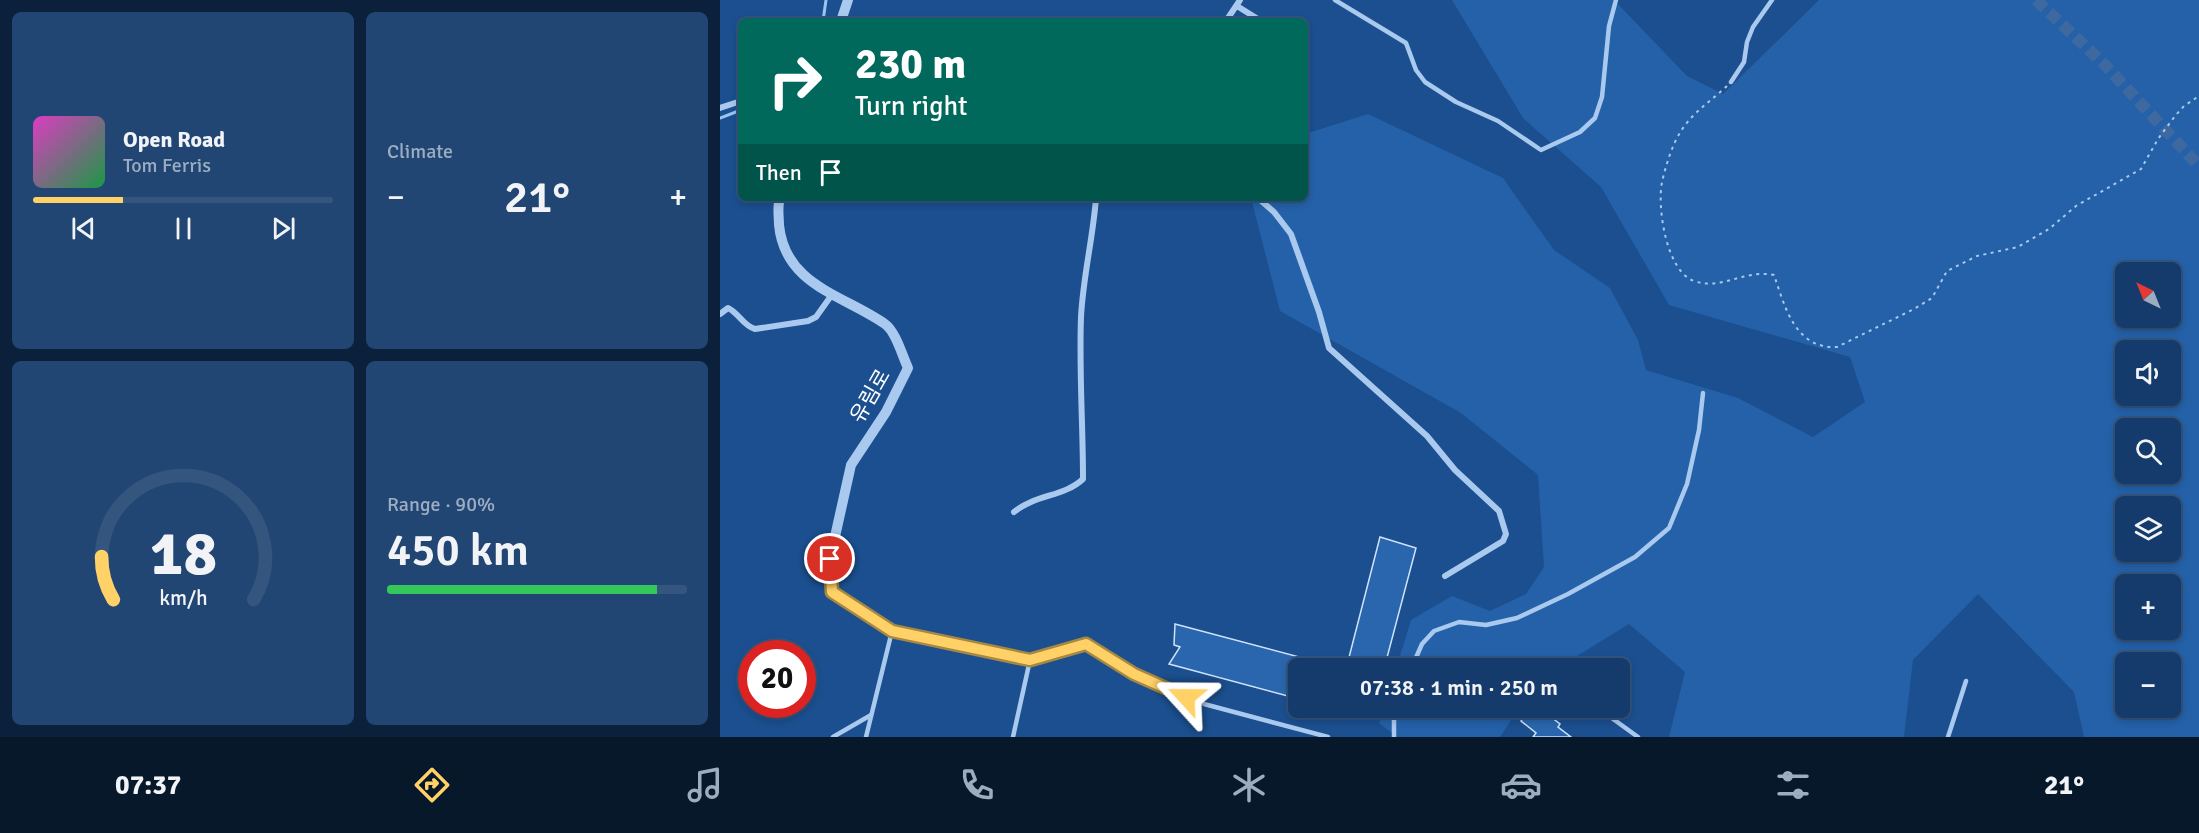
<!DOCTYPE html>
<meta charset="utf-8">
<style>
body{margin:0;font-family:Signika,"Noto Sans KR",sans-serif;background:#214673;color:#f1f3f6;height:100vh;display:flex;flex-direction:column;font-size:22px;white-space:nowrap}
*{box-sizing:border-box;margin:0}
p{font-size:20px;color:#9dadc1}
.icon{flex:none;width:33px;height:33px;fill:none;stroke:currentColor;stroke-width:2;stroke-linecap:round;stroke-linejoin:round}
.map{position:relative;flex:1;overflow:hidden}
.panel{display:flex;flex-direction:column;gap:12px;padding:12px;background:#0b203b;width:720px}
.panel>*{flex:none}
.banner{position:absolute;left:18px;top:18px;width:570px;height:183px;border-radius:9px;box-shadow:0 3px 9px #0003,0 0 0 2px #33557e;background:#00695c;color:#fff;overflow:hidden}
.needle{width:39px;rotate:317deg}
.fabs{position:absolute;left:1395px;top:262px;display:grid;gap:12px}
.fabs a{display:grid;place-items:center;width:66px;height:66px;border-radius:9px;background:#143b6b;box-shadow:0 3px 9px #0003,0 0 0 2px #33557e;font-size:30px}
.speed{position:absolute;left:18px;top:640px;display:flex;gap:12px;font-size:30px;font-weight:700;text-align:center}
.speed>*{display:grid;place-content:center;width:78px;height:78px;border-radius:50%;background:#143b6b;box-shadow:0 3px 9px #0003,0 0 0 2px #33557e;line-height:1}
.speed .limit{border:9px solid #d22;background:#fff;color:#111}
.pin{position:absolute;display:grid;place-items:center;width:51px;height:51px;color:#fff;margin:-26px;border:3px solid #fff;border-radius:50%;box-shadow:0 2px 6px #0007}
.me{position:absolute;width:66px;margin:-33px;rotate:294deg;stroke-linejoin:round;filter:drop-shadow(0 0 4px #0008)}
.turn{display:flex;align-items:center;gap:21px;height:126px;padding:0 18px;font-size:27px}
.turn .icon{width:78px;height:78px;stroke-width:2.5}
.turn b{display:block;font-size:42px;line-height:51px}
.then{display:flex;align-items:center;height:57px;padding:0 18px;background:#0003;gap:12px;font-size:22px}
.big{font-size:45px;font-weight:600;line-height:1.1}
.panel .widget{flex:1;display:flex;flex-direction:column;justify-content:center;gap:9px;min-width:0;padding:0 21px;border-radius:9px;background:#214673}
.panel .dial{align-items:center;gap:0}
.dial svg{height:156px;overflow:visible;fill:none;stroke:#33557e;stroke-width:7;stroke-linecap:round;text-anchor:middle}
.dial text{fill:#f1f3f6;stroke:none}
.song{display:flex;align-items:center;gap:18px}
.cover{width:72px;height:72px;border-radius:9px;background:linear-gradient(135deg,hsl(310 70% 55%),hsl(140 70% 35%))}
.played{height:6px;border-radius:3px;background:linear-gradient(90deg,#ffd166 30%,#33557e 30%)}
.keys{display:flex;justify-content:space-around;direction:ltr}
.heat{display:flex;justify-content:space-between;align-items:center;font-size:33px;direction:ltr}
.charge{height:9px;border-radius:4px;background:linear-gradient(90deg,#34c759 90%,#33557e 0)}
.panel .tiles{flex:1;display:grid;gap:12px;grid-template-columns:repeat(2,1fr)}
.trip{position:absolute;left:568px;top:658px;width:342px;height:60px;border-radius:9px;background:#143b6b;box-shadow:0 3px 9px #0003,0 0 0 2px #33557e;font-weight:600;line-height:60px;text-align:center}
.dock{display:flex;height:96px;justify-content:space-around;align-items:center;background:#08182b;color:#9dadc1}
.dock .icon{width:42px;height:42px}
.dock .current{color:#ffd166}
.dock b{font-size:27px;color:#f1f3f6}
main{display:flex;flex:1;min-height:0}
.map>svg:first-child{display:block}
</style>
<main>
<section class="panel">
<div class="tiles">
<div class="widget">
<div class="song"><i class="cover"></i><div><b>Open Road</b><p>Tom Ferris</p></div></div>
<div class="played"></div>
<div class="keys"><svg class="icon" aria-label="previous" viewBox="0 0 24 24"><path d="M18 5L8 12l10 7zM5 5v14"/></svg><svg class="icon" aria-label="pause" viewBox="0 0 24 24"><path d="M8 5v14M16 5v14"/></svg><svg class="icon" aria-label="next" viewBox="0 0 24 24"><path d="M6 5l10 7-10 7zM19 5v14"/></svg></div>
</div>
<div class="widget"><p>Climate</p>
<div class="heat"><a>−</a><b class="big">21°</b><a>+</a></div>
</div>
<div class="widget dial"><svg viewBox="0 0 100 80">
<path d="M14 69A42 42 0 1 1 86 69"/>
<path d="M14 69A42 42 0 0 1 8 47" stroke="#ffd166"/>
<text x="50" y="56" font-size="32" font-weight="700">18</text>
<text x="50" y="72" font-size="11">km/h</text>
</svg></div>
<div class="widget"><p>Range · 90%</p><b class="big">450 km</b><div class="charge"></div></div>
</div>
</section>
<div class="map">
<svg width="1479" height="737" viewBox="0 0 1479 737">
<rect width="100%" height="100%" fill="#1b4f8f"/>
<g fill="#2461a8" fill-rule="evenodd">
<path d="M732 0H894L967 76 1003 94 1099 0H1479V737H1364L1354 692 1258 594 1193 660 1184 737H949L965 672 909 624 836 669H676L691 620 732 596 770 611 806 594 824 567 818 475 741 413 560 311 531 198H585V134L648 114 783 178 834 250 890 288 918 340 926 370 1018 398 1093 437 1145 402 1130 357 949 305 881 187 803 118ZM1406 273H1450V318H1406ZM1406 351H1450V396H1406ZM1406 429H1450V474H1406ZM1406 507H1450V552H1406ZM1406 585H1450V630H1406ZM1406 663H1450V708H1406Z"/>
<path d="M664 708H799L780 737H677L659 723Z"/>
</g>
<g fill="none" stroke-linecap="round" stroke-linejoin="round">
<g stroke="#9cc4f0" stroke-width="3">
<path d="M103 21 106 0"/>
<path d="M0 118 21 110"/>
</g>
</g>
<g fill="#2a66ad" stroke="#cfe3fa" stroke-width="1.5">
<path d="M660 537 696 548 664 669H626Z"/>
<path d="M455 624 613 666 612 669H579V699L449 664 460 647 454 645Z"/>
<path d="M623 708H654L651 718 623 711Z"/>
<path d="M811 708H844L835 720 840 724 838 727 851 737H813L816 733 801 721Z"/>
</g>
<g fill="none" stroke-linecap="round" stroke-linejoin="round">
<path stroke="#3d69a0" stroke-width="12" stroke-dasharray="12 6" stroke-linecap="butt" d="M1316 0 1384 64 1479 166"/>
<path stroke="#a9c9ee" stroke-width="2" stroke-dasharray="3 4.5" stroke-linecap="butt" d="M1007 86C991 101 973 112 961 131 952 145 946 165 942 182 937 207 946 271 974 281 1002 291 1023 269 1054 275 1065 307 1075 349 1117 347L1194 309 1212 298 1227 271 1257 256 1298 247 1329 229 1356 206 1421 169 1438 139 1455 116 1464 106 1479 96"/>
<g stroke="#a9c9ee" stroke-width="4.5">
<path d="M615 0 686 43 696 70 705 82 736 102 778 121 821 150 860 132 875 118 882 97 889 26 896 0"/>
<path d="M1011 82 1024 62 1027 42 1033 27 1052 0"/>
<path d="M110 560 112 592 172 631 310 660 366 644 414 674 484 704 608 737"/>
<path d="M691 669 702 644 714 631 739 622 766 625 797 618 848 594 915 557 949 528 967 484 979 430 983 393"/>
<path d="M878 708 918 737"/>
<path d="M113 737 151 715"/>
<path d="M146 737 172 631"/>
<path d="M293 737 310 660"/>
<path d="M674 737V720L678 708"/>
<path d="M1228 737 1246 681"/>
</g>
<g stroke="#a9c9ee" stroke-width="6">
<path d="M517 6 541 21"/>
<path d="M506 21 520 0"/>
<path d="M0 108 21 101"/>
<path d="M538 198 554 212 571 234 599 312 609 348 707 436 735 470 779 511 786 534 783 541 725 576"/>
<path d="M0 314 8 308C19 313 23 326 35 329L88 321 96 317 111 296"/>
<path d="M294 512C316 494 344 497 363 479 363 425 359 371 361 317 363 277 373 238 376 198"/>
</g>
<g stroke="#a9c9ee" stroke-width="10">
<path d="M121 21 128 0"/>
<path d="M60 198C57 207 59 216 59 225 65 286 124 295 165 324 176 332 182 355 188 368L166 412 131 465 110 559"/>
</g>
</g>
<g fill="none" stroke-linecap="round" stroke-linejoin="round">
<g stroke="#a68842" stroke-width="15">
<path id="route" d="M110 559 112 592 172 631 310 660 366 644 414 674 466 697"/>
</g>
<use href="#route" stroke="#ffd166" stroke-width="10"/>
</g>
<g text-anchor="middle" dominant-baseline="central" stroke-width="6" stroke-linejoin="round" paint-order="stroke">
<g font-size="21" fill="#fff" stroke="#1b4f8f">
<text transform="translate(150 396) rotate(-60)">유림로</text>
</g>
</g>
</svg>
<div class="fabs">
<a><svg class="needle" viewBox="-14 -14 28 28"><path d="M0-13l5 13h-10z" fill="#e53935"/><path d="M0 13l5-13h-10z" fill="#9dadc1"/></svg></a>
<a><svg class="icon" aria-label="sound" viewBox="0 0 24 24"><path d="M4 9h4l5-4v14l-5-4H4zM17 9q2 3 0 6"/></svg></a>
<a><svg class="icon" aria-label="search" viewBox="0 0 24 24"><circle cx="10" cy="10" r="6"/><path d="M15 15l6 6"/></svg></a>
<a><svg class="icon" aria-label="layers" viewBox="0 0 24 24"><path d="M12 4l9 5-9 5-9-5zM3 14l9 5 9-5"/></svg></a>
<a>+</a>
<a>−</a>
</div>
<div class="speed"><div class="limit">20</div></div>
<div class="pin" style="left:110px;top:559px;background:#d93025"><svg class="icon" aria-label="arrive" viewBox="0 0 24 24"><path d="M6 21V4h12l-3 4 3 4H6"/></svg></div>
<svg class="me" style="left:466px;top:697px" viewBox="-20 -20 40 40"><path d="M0-17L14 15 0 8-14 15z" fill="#ffd166" stroke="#fff" stroke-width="4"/></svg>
<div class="trip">07:38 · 1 min · 250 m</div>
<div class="banner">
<div class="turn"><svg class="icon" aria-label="right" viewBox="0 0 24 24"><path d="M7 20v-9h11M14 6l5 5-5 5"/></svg><div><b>230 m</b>Turn right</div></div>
<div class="then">Then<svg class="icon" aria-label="arrive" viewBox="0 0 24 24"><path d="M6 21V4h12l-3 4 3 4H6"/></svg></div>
</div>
</div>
</main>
<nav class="dock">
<b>07:37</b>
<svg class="icon current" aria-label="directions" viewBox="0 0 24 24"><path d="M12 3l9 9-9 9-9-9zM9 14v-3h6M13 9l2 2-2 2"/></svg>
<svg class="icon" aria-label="music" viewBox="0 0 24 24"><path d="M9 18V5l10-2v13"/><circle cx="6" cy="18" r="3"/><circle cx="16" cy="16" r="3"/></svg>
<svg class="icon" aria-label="phone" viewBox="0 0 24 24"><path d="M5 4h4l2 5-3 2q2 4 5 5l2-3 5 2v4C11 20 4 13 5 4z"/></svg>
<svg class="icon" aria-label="climate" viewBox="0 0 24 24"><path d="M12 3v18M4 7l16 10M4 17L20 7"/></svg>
<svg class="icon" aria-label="car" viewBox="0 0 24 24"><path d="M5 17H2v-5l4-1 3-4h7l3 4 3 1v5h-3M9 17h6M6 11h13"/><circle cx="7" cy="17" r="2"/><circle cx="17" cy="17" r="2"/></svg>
<svg class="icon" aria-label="filters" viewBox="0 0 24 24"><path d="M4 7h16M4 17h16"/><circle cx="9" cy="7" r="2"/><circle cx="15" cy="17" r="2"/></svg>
<b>21°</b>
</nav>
